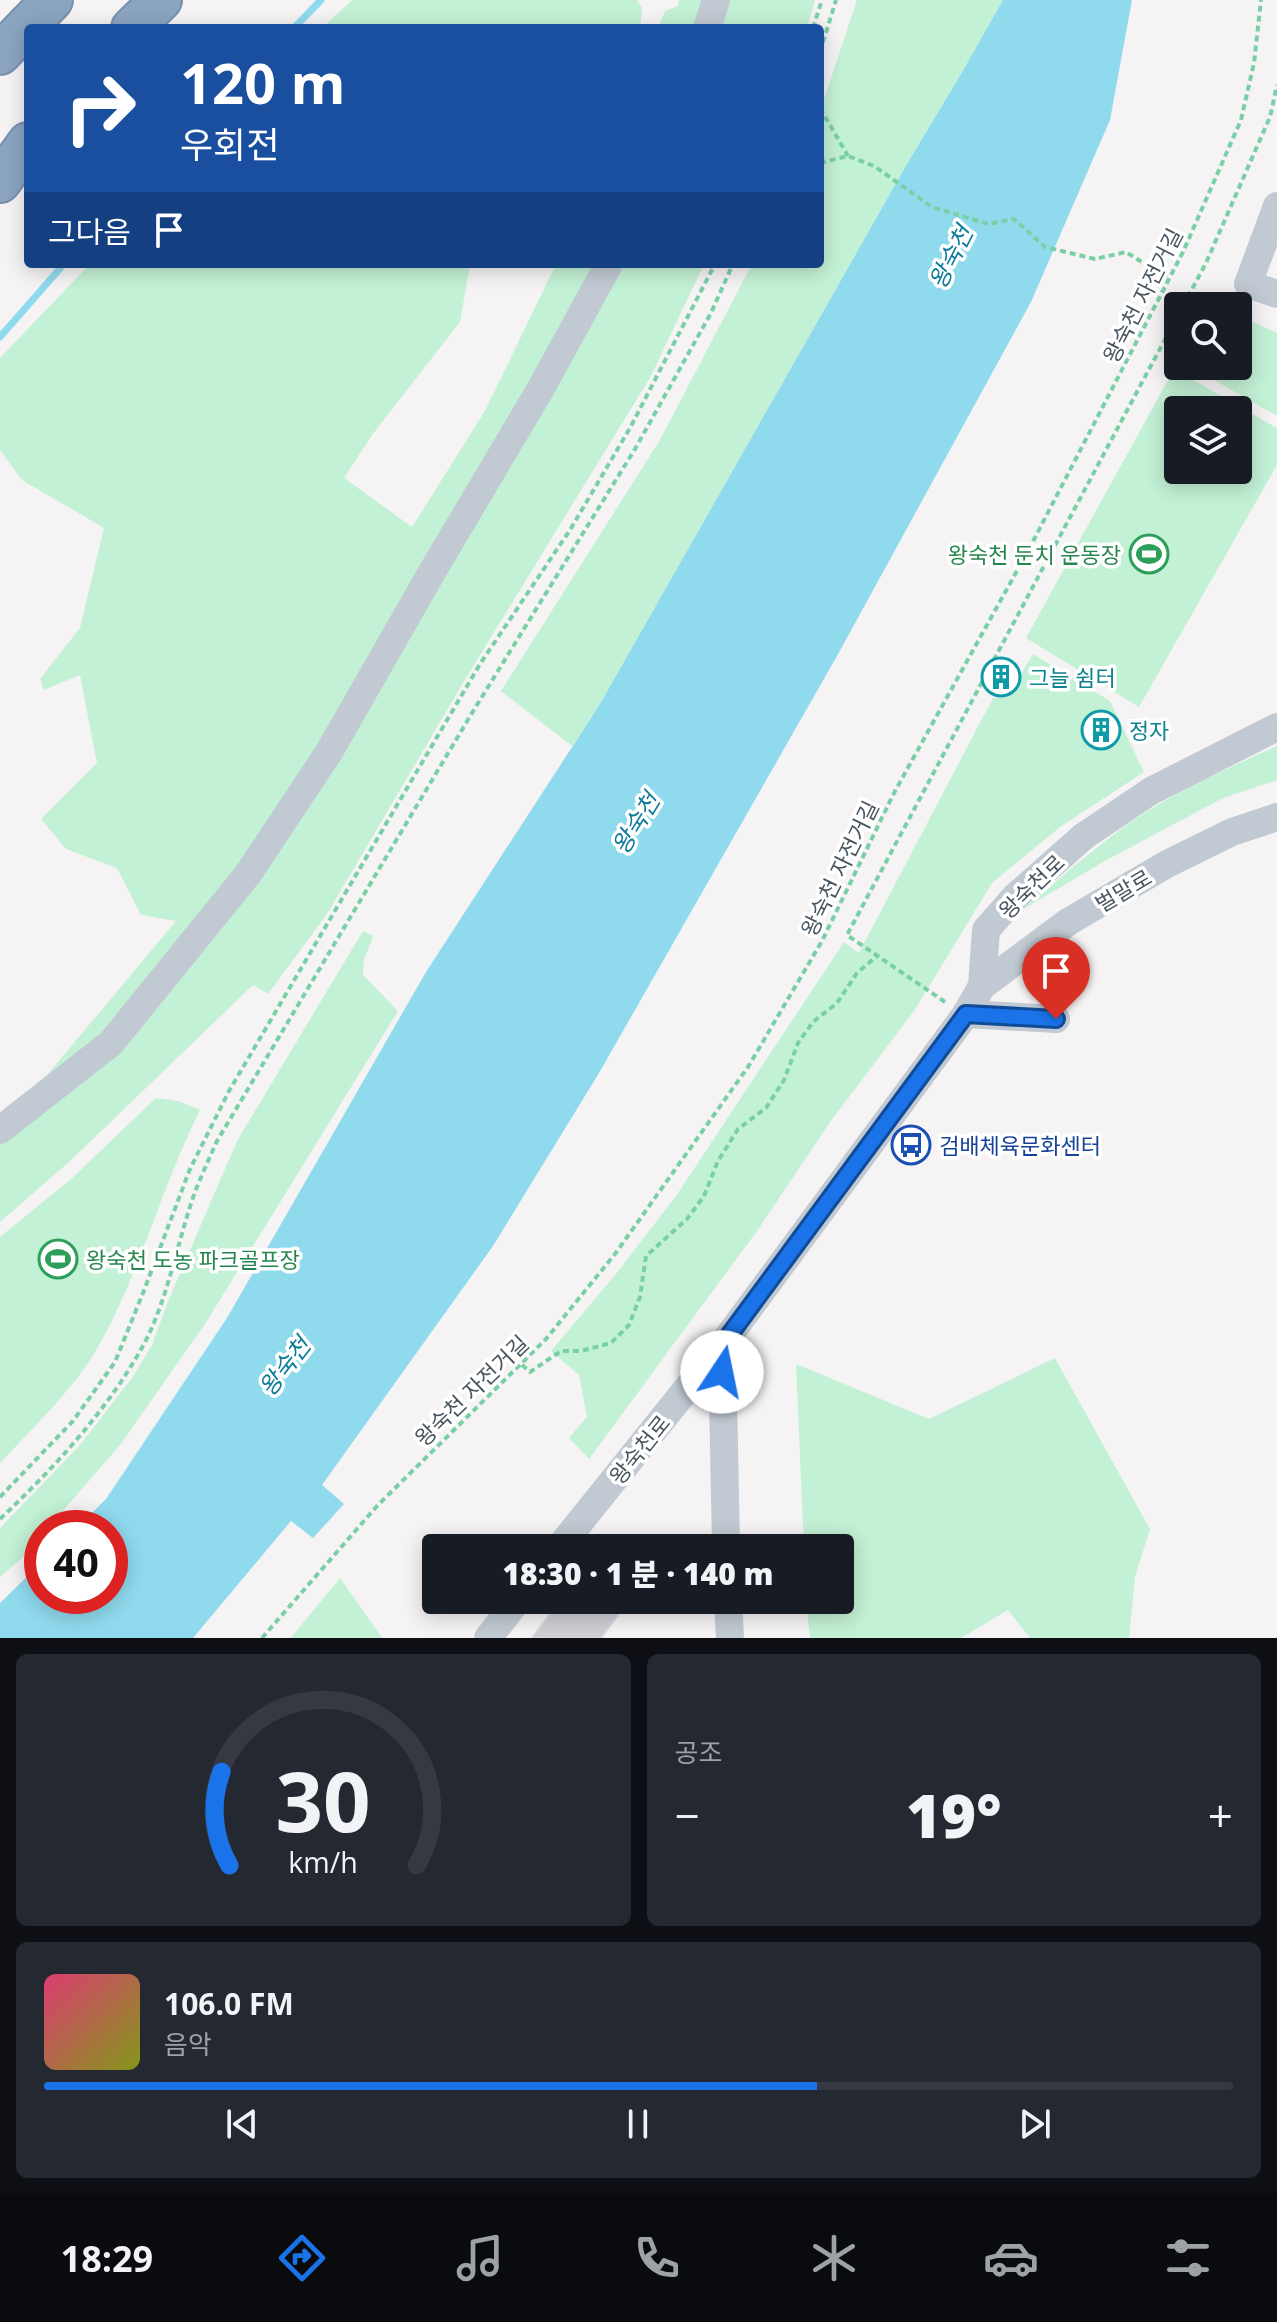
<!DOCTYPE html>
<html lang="ko">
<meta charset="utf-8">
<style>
body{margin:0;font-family:"Open Sans","Noto Sans KR",sans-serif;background:#242831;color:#f1f3f6;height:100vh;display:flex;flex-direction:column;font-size:30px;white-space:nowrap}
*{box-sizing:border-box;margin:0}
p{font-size:26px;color:#9ea1a6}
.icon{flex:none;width:44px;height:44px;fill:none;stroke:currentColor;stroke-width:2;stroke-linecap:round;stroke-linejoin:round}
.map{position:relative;height:1638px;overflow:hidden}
.side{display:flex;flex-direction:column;gap:16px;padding:16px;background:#0d0f14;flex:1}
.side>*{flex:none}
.banner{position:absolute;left:24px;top:24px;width:800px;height:244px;border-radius:8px;box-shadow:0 4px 20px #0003;background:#1a4fa0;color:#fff;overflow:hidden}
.fabs{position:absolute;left:1164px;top:292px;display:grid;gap:16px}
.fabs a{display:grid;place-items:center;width:88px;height:88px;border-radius:8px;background:#171b24;box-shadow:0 4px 20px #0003;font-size:40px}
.speed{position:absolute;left:24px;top:1510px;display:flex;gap:16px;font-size:40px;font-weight:700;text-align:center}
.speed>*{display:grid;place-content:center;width:104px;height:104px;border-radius:50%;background:#171b24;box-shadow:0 4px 20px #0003;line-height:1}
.speed .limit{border:12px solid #d22;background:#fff;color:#111}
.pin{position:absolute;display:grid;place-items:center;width:68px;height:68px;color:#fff;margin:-82px -34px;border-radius:50% 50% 50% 0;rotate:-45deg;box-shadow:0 0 8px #0007}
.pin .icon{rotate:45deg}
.me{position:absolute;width:88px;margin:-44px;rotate:11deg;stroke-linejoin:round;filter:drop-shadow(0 0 6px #0008)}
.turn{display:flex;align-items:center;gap:28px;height:168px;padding:0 24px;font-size:36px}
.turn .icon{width:104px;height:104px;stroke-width:2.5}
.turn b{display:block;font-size:56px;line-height:68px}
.then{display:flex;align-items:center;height:76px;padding:0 24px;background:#0003;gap:16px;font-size:30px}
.big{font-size:60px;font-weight:800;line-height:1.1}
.side .widget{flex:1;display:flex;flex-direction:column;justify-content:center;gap:12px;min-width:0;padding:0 28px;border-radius:12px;background:#242831}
.side .dial{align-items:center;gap:0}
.dial svg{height:208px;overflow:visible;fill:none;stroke:#363941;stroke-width:7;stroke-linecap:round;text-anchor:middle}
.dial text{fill:#f1f3f6;stroke:none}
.song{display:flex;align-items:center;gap:24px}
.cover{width:96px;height:96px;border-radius:12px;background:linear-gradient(135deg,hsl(340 70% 55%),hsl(70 70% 35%))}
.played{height:8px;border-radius:4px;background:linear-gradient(90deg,#1a73e8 65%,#363941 65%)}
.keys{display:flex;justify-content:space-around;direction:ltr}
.heat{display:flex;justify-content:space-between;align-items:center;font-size:44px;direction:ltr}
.side .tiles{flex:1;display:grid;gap:16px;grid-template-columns:1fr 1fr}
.widget:last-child{grid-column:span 2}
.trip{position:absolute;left:422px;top:1534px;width:432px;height:80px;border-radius:8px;background:#171b24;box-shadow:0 4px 20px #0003;font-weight:800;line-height:80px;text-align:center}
.dock{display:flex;height:128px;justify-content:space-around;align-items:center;background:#090b0e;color:#9ea1a6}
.dock .icon{width:56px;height:56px}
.dock .current{color:#1a73e8}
.dock b{font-size:36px;color:#f1f3f6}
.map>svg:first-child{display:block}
</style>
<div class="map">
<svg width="1277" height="1638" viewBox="0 0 1277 1638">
<rect width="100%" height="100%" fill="#f5f3f3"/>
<g fill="#c3f1d5" fill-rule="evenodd">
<path d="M352 0H637L642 8 640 28H322Z"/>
<path d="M679 0H815L807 28H658L665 11 678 6Z"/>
<path d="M857 0H1003L961 74 907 164 600 704 572 746 501 691 660 440 752 264H820V111Z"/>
<path d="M90 264H470L460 322 372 435 344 478 412 527 485 411 556 264H704L651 376 463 683 327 914 268 994 253 985 69 1162 0 1222V1140L32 1093 176 921 141 915 117 868 66 849 41 819 97 763 80 675 44 690 40 679 80 628 104 528 22 480 0 450V358Z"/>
<path d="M1238 315 1277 333V416L1190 366H1238Z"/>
<path d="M1174 369 1277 428V465L1139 707 1026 638ZM1178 410H1238V470H1178Z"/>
<path d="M1033 654 1110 701 1144 772 1060 827 992 883 914 1011 830 1122 757 1231 589 1459 569 1438 587 1417 579 1375 551 1351 616 1274 676 1196 844 942 859 953 993 698H1007Z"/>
<path d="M1277 746V780L1223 798 1103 862 1022 910C1059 879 1095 847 1134 820 1178 790 1228 768 1277 746Z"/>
<path d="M363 931 373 936 364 960 363 975 398 1011 205 1324 120 1445 48 1528H42V1535L20 1560 0 1577V1528L80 1445 132 1378 152 1345 169 1299 237 1141Z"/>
<path d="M156 1098 178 1101 200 1110C160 1189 138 1282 92 1357 69 1393 30 1431 0 1463V1237L70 1180Z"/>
<path d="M1055 1358 1150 1529 1135 1577 1129 1638H1030L1008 1610 961 1638H810L806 1600H840V1548H804L796 1364 929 1419Z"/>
<path d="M340 1578 382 1638H291L294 1634Z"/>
</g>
<path fill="#90daee" d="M1003 0H1132L1110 120 1031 302 837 656 599 1073 493 1246 322 1485 344 1504 313 1538 291 1521 193 1638H0V1603L42 1562V1596H110V1528H77L106 1499 227 1318 426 972 600 704 907 164 961 74Z"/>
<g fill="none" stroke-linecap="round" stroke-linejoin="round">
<g stroke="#90daee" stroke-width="7">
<path d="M294 28 321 0"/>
<path d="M0 337 64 264"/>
</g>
</g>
<g fill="#cdcfd5" stroke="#d7d9de" stroke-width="2">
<path d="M1100 715 1116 731 1101 744 1086 729Z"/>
<path d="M561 1600H629L601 1638H532Z"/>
</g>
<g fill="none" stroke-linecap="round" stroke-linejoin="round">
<g stroke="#7690ad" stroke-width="44">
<g id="highway">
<path d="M132 28 161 0"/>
<path d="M0 54 52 0"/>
<path d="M0 182 28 143"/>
</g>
</g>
<g stroke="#7ad0a6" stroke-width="4" stroke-dasharray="6 4" stroke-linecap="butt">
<path d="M813 28 822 0"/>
<path d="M820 52 836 0"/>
<path d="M820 108 848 156"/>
<path d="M820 163 848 156 874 166 932 207 988 224 1014 219 1045 247 1095 259 1126 252 1169 279"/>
<path d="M1183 306 1206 263 1270 117 1277 85"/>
<path d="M945 1002 847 935 1178 315"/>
<path d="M522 1365 530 1372 561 1351H581L611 1343 629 1325 640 1297 646 1256 687 1219 704 1196 718 1161 738 1129 766 1108 784 1080 798 1043 813 1022 837 1003 857 973 878 955"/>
<path d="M0 1497 73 1421 115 1362 143 1293 190 1169 229 1091 480 664 570 530 630 428 715 264"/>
<path d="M0 1519C54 1468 108 1410 144 1344 166 1302 175 1254 189 1210 196 1186 207 1164 217 1141L472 713 635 449 711 313 733 264"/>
<path d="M262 1638 377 1506 546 1339 615 1254 748 1067 822 941 894 793 1028 551 1183 252 1241 120 1254 63 1261 0"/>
</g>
<g stroke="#c1cad2" stroke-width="28">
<path d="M707 28 716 0"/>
<path d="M1277 206 1248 284 1277 294"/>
<path d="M982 986 1068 922 1167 864 1232 832 1277 817"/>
<path d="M966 1014 1056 1019"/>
<path d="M0 1130 111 1043 248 874 329 752 432 572 540 390 609 264"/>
<path d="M722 1345 726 1548"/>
<path d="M559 1548 722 1345 966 1014 982 986 986 930 1015 897 1084 836 1151 791 1277 727"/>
<path d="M728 1600 730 1638"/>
<path d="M488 1638 518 1600"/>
</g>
<use href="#highway" stroke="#8ba5c1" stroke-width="40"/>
</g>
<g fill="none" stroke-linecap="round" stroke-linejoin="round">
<g stroke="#114b97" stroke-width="20">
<path id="route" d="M722 1372V1345L966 1014 1056 1019"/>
</g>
<use href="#route" stroke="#1a73e8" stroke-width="14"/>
</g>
<defs>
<g id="stadium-ring" transform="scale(2)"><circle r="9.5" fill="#fff" stroke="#2e9e5b" stroke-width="1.5"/><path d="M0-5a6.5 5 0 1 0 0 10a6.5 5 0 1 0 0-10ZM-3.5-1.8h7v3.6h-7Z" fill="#2e9e5b"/></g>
<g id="building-ring" transform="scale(2)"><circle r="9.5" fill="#fff" stroke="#0f9aa8" stroke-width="1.5"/><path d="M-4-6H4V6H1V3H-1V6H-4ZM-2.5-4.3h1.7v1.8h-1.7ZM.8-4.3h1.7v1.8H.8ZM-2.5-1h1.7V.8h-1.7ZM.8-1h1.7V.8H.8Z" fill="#0f9aa8"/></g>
<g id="bus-ring" transform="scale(2)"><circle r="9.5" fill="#fff" stroke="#1a4fb4" stroke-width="1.5"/><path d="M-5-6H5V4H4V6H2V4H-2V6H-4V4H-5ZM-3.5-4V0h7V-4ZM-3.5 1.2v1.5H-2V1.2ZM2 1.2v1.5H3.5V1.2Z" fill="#1a4fb4"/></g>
</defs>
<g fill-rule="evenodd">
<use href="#stadium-ring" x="1149" y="554"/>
<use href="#building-ring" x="1001" y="677"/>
<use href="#building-ring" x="1101" y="730"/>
<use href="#bus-ring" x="911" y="1145"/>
<use href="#stadium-ring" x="58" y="1259"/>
</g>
<g text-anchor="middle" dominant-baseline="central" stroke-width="7" stroke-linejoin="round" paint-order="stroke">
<g font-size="22" fill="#4a5661" stroke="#fff">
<text transform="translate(1142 295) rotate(-63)">왕숙천 자전거길</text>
<text transform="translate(839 868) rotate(-64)">왕숙천 자전거길</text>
<text transform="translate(1031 886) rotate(-44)">왕숙천로</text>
<text transform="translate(1123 890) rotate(-31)">벌말로</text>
<text transform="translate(471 1390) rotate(-44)">왕숙천 자전거길</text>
<text transform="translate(639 1449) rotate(-51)">왕숙천로</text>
</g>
<g font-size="22" fill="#27864d" stroke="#fff" text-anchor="end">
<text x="1121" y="554">왕숙천 둔치 운동장</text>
<text x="86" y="1259" text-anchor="start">왕숙천 도농 파크골프장</text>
</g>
<g font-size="22" fill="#0d838f" stroke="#fff" text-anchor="start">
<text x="1029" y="677">그늘 쉼터</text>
<text x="1129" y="730">정자</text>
</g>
<g font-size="22" fill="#164399" stroke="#fff" text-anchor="start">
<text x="939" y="1145">검배체육문화센터</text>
</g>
<g font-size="24" font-style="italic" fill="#0c7c9b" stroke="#fff">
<text transform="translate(950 257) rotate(-63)">왕숙천</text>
<text transform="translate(635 823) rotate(-58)">왕숙천</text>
<text transform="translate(284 1366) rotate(-52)">왕숙천</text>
</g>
</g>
</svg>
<div class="fabs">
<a><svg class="icon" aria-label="search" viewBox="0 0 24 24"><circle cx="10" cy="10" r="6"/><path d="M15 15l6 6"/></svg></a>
<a><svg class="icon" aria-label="layers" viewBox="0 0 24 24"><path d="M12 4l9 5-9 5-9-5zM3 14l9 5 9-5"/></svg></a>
</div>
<div class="speed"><div class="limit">40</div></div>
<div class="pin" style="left:1056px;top:1019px;background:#d93025"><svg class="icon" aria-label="arrive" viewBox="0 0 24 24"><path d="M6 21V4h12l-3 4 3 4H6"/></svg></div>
<svg class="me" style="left:722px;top:1372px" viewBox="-20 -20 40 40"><circle r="19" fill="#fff"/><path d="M0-13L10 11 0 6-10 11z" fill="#1a73e8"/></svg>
<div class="trip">18:30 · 1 분 · 140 m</div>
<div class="banner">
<div class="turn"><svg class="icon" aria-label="right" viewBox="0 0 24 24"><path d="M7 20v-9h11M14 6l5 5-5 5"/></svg><div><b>120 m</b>우회전</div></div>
<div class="then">그다음<svg class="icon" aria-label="arrive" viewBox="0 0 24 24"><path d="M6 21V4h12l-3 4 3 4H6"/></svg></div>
</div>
</div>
<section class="side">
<div class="tiles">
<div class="widget dial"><svg viewBox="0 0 100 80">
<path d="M14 69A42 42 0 1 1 86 69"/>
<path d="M14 69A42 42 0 0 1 11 33" stroke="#1a73e8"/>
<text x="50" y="56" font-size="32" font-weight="700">30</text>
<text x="50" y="72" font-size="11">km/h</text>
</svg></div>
<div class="widget"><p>공조</p>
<div class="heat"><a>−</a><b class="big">19°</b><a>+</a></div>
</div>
<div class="widget">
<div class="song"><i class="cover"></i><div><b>106.0 FM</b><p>음악</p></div></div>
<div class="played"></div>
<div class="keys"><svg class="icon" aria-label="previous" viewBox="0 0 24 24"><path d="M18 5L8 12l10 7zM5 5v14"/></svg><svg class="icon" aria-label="pause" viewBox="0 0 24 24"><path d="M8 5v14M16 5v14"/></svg><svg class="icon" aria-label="next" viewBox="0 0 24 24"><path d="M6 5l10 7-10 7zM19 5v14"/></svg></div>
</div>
</div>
</section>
<nav class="dock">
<b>18:29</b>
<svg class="icon current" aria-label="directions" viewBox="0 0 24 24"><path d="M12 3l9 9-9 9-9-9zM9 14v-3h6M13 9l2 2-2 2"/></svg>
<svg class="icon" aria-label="music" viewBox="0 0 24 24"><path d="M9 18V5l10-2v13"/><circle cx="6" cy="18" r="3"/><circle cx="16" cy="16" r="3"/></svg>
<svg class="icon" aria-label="phone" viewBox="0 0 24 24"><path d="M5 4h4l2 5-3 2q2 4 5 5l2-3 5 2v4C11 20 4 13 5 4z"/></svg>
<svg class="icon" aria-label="climate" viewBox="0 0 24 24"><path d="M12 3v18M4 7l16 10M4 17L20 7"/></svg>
<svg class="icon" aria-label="car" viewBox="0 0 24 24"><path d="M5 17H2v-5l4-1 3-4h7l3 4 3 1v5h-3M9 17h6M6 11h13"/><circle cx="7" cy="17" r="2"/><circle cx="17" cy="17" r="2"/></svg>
<svg class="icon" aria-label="filters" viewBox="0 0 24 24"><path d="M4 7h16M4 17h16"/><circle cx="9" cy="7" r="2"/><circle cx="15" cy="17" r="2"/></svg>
</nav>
